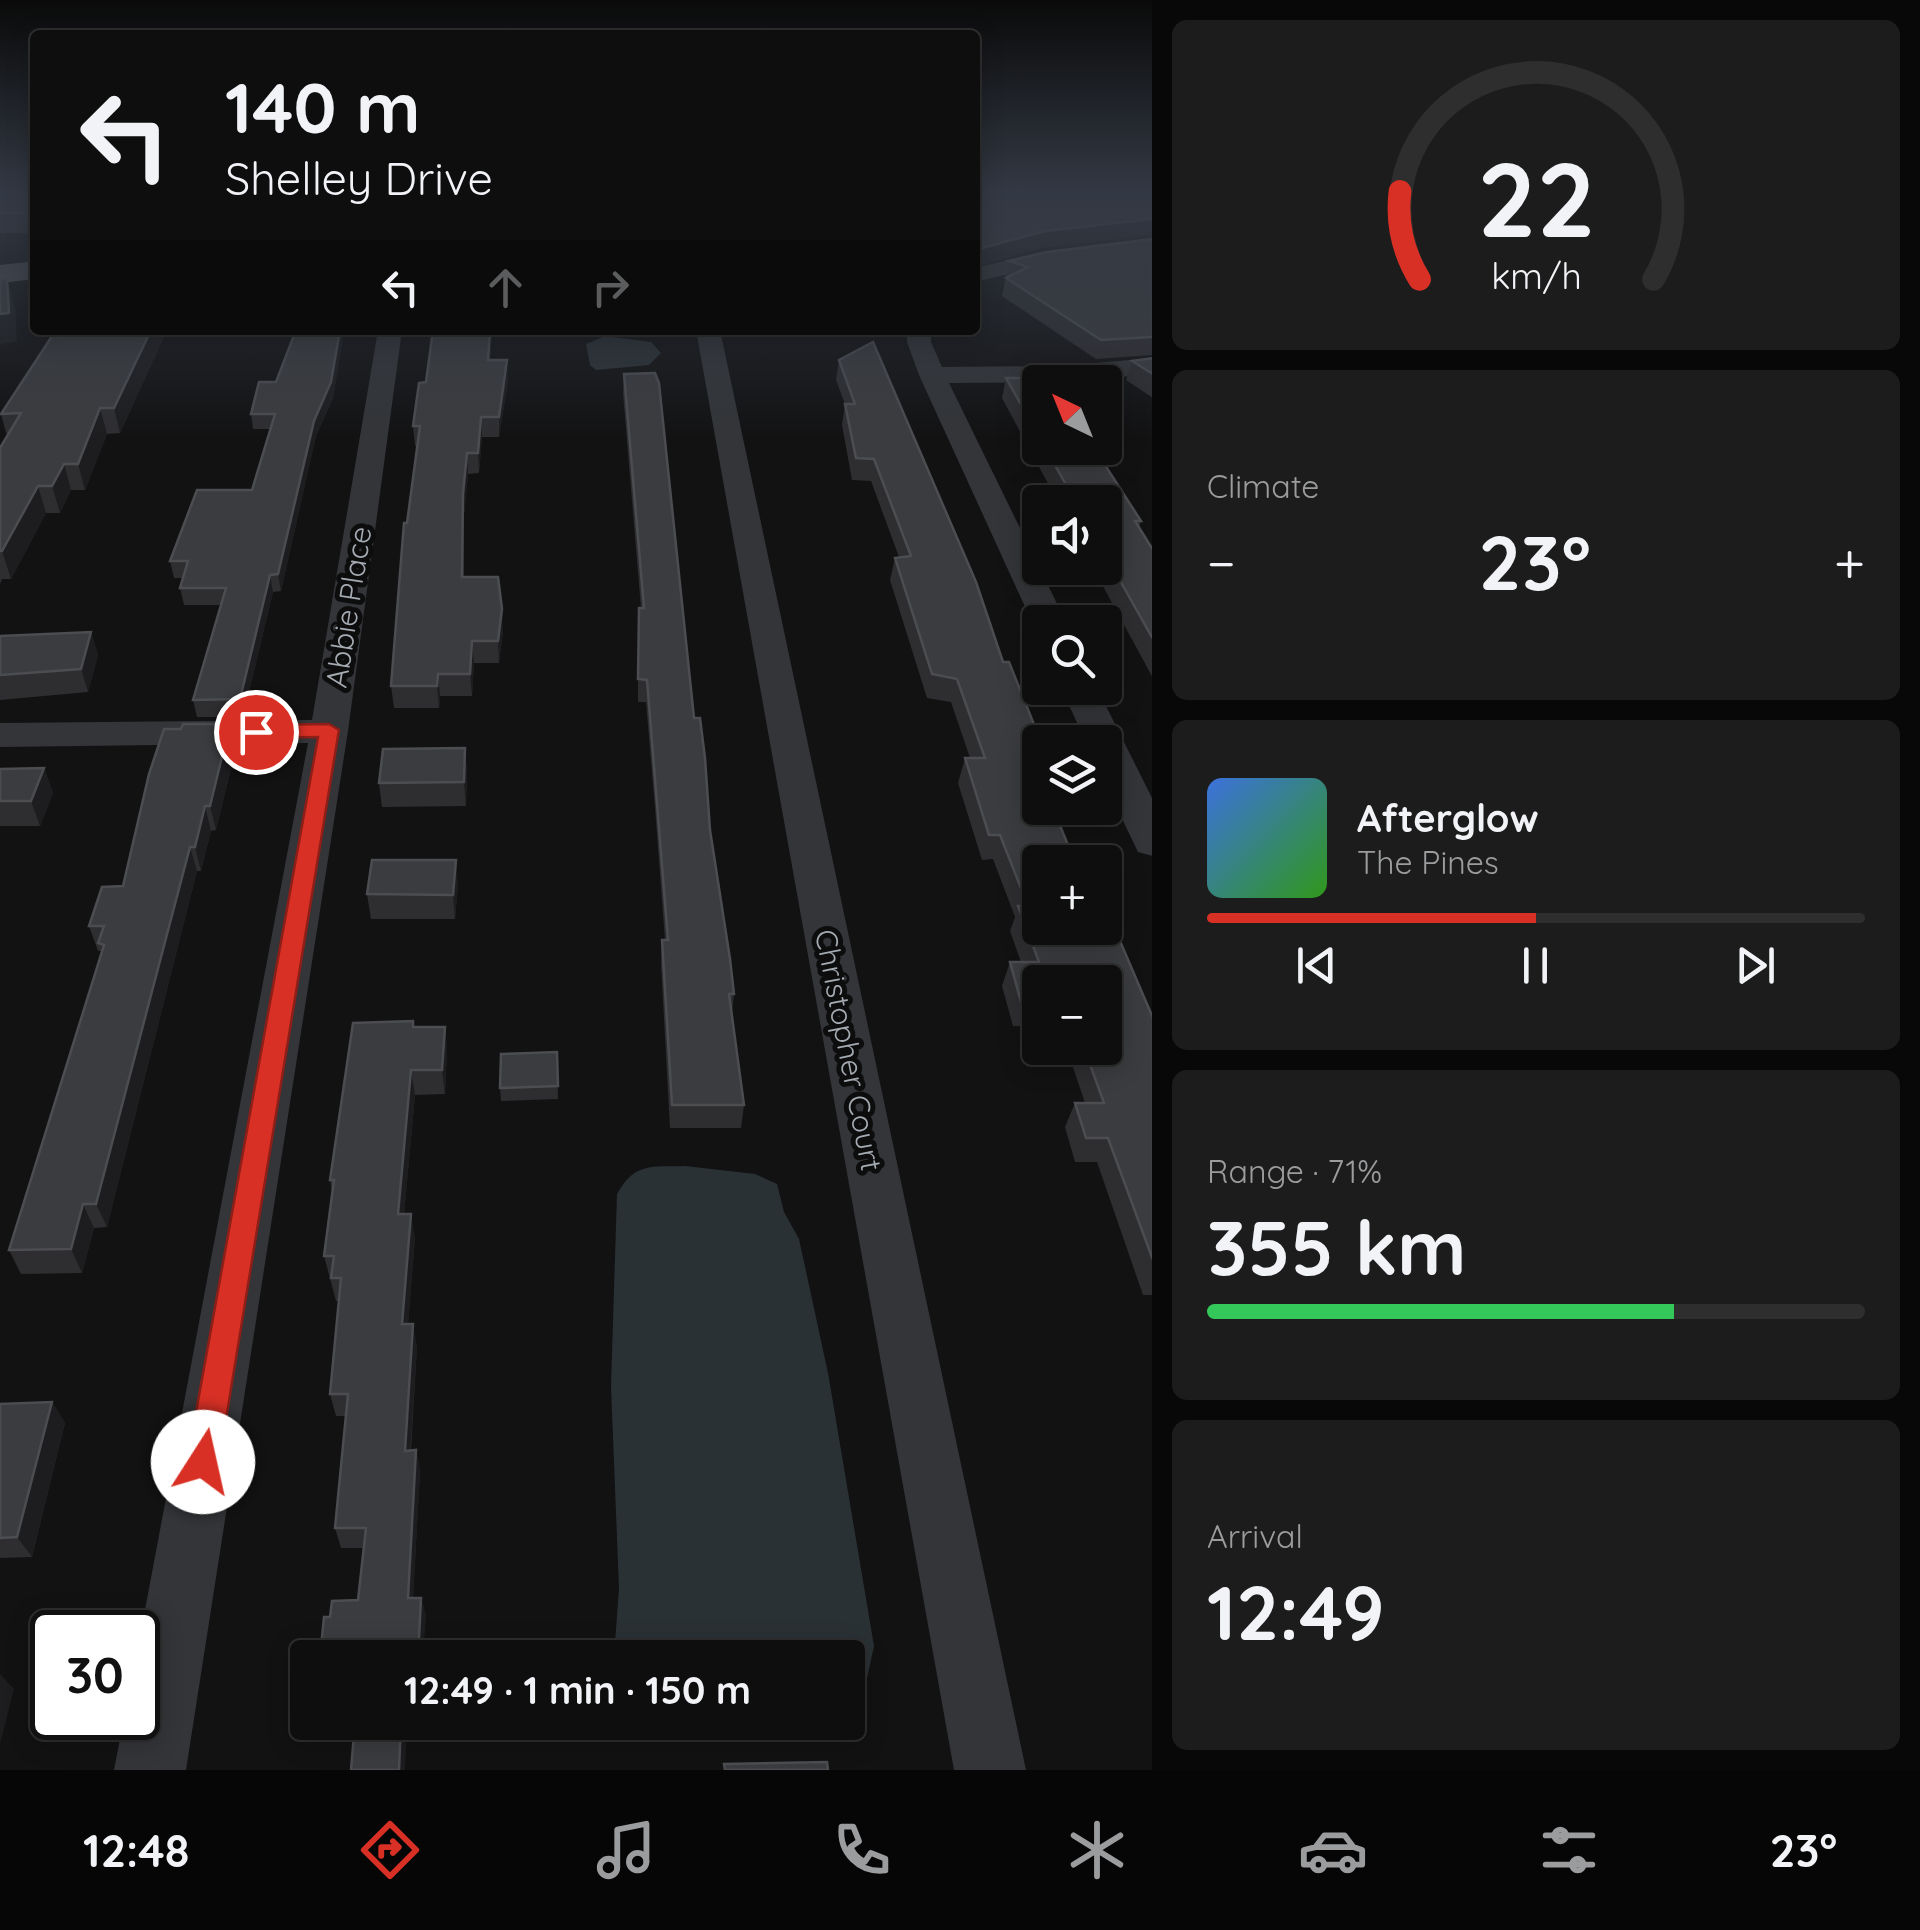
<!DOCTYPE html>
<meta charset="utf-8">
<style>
body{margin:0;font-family:Quicksand,sans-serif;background:#1c1c1c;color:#f1f3f6;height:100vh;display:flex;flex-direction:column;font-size:38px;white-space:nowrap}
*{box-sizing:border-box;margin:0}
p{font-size:32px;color:#9b9c9e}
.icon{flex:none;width:55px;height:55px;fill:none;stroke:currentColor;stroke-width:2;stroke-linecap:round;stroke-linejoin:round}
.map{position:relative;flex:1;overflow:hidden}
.details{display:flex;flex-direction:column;gap:20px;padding:20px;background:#080808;width:768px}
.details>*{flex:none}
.hud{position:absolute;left:30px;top:30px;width:950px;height:305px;border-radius:10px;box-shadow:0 5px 25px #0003,0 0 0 2px #2e2e2e;background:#0e0e0e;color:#f1f3f6;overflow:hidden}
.needle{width:65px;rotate:317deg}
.tools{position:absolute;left:1022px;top:365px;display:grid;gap:20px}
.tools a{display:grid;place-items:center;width:100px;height:100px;border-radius:10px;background:#0e0e0e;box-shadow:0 5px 25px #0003,0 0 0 2px #2e2e2e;font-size:50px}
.speed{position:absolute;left:30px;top:1610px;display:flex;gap:20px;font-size:50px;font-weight:700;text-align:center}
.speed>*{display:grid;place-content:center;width:130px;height:130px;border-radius:50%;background:#0e0e0e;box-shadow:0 5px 25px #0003,0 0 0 2px #2e2e2e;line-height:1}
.speed .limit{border:5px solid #111;border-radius:15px;background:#fff;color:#111}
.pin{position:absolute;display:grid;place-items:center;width:85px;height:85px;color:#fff;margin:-42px;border:5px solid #fff;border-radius:50%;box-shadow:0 2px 10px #0007}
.me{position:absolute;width:110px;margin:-55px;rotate:10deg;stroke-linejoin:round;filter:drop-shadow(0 0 8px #0008)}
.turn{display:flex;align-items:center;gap:35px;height:210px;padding:0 30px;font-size:45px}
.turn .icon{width:130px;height:130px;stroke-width:2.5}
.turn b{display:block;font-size:70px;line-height:85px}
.lanes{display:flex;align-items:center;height:95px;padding:0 30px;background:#0003;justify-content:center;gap:50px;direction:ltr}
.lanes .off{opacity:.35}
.big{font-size:75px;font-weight:700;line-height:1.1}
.details .widget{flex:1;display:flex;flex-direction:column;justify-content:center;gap:15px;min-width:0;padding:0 35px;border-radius:15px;background:#1c1c1c}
.details .dial{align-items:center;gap:0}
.dial svg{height:260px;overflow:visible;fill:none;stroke:#2e2e2e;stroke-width:7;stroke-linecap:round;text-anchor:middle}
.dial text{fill:#f1f3f6;stroke:none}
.song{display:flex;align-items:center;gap:30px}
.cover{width:120px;height:120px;border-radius:15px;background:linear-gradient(135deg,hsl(220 70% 55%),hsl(110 70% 35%))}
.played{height:10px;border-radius:5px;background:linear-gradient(90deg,#d93025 50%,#2e2e2e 50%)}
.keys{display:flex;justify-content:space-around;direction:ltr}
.heat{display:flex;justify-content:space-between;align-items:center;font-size:55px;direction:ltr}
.charge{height:15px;border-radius:8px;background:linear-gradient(90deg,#34c759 71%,#2e2e2e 0)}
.trip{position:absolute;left:290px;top:1640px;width:575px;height:100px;border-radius:10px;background:#0e0e0e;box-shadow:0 5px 25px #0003,0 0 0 2px #2e2e2e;font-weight:700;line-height:100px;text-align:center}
.tabs{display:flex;height:160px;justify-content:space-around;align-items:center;background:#060606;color:#9b9c9e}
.tabs .icon{width:70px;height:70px}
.tabs .selected{color:#d93025}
.tabs b{font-size:45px;color:#f1f3f6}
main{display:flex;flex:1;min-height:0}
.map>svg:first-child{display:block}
</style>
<main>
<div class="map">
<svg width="1153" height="1770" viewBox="0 0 1153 1770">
<rect width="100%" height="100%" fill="#121213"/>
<g fill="#2a3135">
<path d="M605 336 651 342 661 353 649 365 596 370 590 365 586 344Z"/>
<path d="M685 1166 755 1174 777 1184 784 1212 799 1239 828 1373 874 1646 861 1706 848 1720V1658L614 1657 619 1588 611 1386 617 1194C635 1162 651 1167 685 1166Z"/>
</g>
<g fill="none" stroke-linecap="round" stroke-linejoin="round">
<g fill="#333538" fill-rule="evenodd">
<path d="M1153 239V252L1042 266 975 282V268L1042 252Z"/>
<path d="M378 330H402L348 731 186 1770H114L124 1718H138V1647L308 743 0 747V723L312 720Z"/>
<path d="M696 330H720L1026 1770H954Z"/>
<path d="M907 330H931V342L942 367 1062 366 1153 358V374L1062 382 949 383 1066 622H1040V630L1032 622 919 375 907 342Z"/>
<path d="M1061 688H1097L1153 800V856L1138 852 1105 783V742H1086Z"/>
</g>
<path fill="#505256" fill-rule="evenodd" d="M35 261V279L0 283V265Z"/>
</g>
<g fill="#2e2e31">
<rect x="0" y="191" width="35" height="42"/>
<path d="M1153 239V355L1096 359 1002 296 1009 261Z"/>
<path d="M167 330 120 433 107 434 85 490H71L60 513H46L11 579H2L0 584V448L7 436 1 414Z"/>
<path d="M433 330H492L490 360 508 380 499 437H482L479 473 468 474 464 515V577L503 631 499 663H474L472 696H440L439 708H394L391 686 407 523 418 446H415L413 426 426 382Z"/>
<path d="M343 336 333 398 316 436 281 591 273 592 243 717H197L193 700 221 605H184L180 588 183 578H174L170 561 252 490 270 429H253L251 414 276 382Z"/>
<path d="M1153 358V398L1126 380 1132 361Z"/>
<path d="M839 360 1003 662 1067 810 1061 828 1040 862 1153 1018V1295H1143L1097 1162H1075L1065 1127 1075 1103H1085L1067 1049 1061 1048H1105L1040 982V1027L1013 1026 1002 986 1010 962H1021L1010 931 1015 917 993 859 982 860 958 783 965 758H970L951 702 927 698 890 580 895 558 899 557 871 481 852 480 842 425 845 404 836 380Z"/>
<path d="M624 374 694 718 734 994 732 1012 744 1105 741 1128H670L661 964 662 940H665L655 808 646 702H638V630L641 608 623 393Z"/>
<path d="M1006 378 1040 382V448H1094L1141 521 1139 528 1153 550V678L1093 568H1105V502H1058L1002 398Z"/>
<path d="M91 632 98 655 88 692 0 700V636Z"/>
<path d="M236 748 216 830 211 831 201 871H197L107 1227 94 1228 82 1273 21 1274 9 1250 102 953 101 951H98L89 926Z"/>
<path d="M465 748 467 772 466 806 382 807 379 783Z"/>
<path d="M44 768 53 793 40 826H0V769Z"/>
<path d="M458 884 455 919H371L367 894Z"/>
<path d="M413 1021 414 1027H445L447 1051 445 1094 415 1095 404 1214 415 1238 408 1324 417 1346 411 1450H416L420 1471 413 1598H421L426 1616 330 1617 358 1600 364 1548H341L335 1528 346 1416H336L330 1394 339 1301H336L324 1256 332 1193 330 1180Z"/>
<path d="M557 1052 558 1099 501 1101 500 1088Z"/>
<path d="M52 1402 65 1423 32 1557 0 1558V1404Z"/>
</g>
<g fill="#1d1d1f">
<path d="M1153 219V235L1041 248 975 267V250L1045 231Z"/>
<path d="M7 279 15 307 17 342 0 344V314Z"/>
<path d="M151 330H167L120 433 114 408Z"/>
<path d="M340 330H342L343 336 333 398 316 436 281 591 278 574 314 421Z"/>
<path d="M490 330H492L489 379 488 360Z"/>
<path d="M507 360 508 380 499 437V417Z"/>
<path d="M100 408 107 434 85 490 78 464Z"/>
<path d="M481 417 482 437 479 473 478 453Z"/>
<path d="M467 453 468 474 464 515V599L463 494Z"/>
<path d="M64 464 71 490 60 513 52 486Z"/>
<path d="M38 486 46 513 11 579 2 551Z"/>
<path d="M270 575 273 592 243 717 240 699Z"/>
<path d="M502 609 503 631 499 663 498 641Z"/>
<path d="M91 632 98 655 88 692 81 669Z"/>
<path d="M472 641 474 663 472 696 470 674Z"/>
<path d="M438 674 440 696 439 708 437 686Z"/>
<path d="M230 724 236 748 216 830 210 806Z"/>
<path d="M465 748 467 772 466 806 464 782Z"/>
<path d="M44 768 53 793 40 826 31 801Z"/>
<path d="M205 806 211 831 201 871 195 847Z"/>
<path d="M190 847 197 871 107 1227 96 1204Z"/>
<path d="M456 860 458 884 455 919 453 895Z"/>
<path d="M445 1027 447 1051 445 1094 442 1070Z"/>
<path d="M411 1070 415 1095 402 1238 398 1214Z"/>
<path d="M83 1204 94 1228 82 1273 71 1249Z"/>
<path d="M411 1214 415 1238 406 1347 402 1324Z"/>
<path d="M413 1324 417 1346 409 1471 405 1451Z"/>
<path d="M52 1402 65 1423 32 1557 17 1537Z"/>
<path d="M416 1450 420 1471 412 1617 408 1598Z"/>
<path d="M421 1598 426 1616 423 1658H418Z"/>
<path d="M0 1674 14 1689 0 1744Z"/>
<path d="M401 1722H407L405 1770H399Z"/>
</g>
<g fill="#3b3c3f" stroke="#4b4d51" stroke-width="2.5">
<rect x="0" y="191" width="35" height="22"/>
<path d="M975 191H1153V219L1045 231 975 250Z"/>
<path d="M1153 239V337L1101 340 1006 278 1028 267 1009 261 1047 252Z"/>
<path d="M7 279 9 313 0 314V280Z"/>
<path d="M56 330H151L114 408H100L78 464H64L52 486H38L2 551H0V448L21 413 1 414Z"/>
<path d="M296 330H340L331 382 314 421 278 574 270 575 240 699 193 700 226 588H180L188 561H170L197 490H252L275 414H251L259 382H276Z"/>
<path d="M433 330H490L488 360H507L499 417H481L478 453H467L463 494 462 577H498L502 609 498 641H472L470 674H438L437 686H391L404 523H407L420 426H413L419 383 426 382Z"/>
<path d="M873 342 976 582 1003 662H1009L1041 742 1040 808H1066L1067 810 1054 811 1075 862H1040V928H1105V906L1153 1018V1260L1108 1138H1086L1075 1103H1104L1084 1048H1105V982H1040V1002H1021L1010 962H1039L1018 906H1028L1000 835H989L965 758H985L957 679 932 674 895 558 911 556 874 459 856 458 845 404H855L839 360Z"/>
<path d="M1153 358V374L1132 361Z"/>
<path d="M655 373 659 383 694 718H700L705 758 710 830 730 959 734 994H729L744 1105H672L662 940H668L647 680 638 679 639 608H644L624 374Z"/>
<path d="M1006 378H1048L1051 382H1040V438Z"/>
<path d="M1045 448H1094L1141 521H1135L1153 550V639L1105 554V502H1076Z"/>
<path d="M91 632 81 669 0 675V636Z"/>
<path d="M183 724H230L210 806H205L195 847H190L96 1204H83L71 1249 9 1250 104 945 98 943 104 926H89L102 887 123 886 149 774 164 729H181Z"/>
<path d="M465 748 464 782 379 783 383 749Z"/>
<path d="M44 768 31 801H0V769Z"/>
<path d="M372 860H456L453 895 367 894Z"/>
<path d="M413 1021V1027H445L442 1070H411L398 1214H411L402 1324H413L405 1451 416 1450 408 1598H421L418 1658H320L324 1617H330L332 1601 358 1600 366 1528H335L348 1394H330L341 1278H331L334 1256H324L334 1180H330L353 1023Z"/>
<path d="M557 1052 558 1086 500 1088 501 1054Z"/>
<path d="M52 1402 17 1537 0 1538V1404Z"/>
<path d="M355 1722H401L399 1770H351Z"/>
<path d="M827 1762 828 1770H725L724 1764Z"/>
</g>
<linearGradient id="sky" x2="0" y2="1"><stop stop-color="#0a0a0a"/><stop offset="0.44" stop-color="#333944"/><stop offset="1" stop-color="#333944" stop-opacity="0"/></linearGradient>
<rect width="1153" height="439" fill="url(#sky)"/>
<path fill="#d93025" stroke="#8d1f18" stroke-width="2.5" d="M329 724 339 730 219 1462 215 1474 203 1478 191 1474 187 1462 318 737 256 738 246 732 256 725Z"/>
<g text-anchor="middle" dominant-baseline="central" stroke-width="10" stroke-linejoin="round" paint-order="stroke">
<g font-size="30" fill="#a5abb2" stroke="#0d0d0e">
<text transform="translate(348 607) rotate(-81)">Abbie Place</text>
<text transform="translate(849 1050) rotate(79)">Christopher Court</text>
</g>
</g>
</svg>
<div class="tools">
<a><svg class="needle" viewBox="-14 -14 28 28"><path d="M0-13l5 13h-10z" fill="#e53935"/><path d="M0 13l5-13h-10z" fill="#9b9c9e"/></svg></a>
<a><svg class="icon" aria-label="sound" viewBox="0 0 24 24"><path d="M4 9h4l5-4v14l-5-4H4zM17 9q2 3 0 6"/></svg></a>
<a><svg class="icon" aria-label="search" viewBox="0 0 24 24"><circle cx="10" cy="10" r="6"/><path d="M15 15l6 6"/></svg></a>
<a><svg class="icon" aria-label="layers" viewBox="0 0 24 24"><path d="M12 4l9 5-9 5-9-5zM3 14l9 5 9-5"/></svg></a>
<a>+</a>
<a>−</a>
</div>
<div class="speed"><div class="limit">30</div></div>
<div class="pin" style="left:256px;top:732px;background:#d93025"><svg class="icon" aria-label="arrive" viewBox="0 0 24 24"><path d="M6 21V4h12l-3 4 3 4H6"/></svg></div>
<svg class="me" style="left:203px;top:1462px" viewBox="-20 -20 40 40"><circle r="19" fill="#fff"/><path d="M0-13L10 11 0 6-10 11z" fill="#d93025"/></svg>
<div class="trip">12:49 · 1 min · 150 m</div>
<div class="hud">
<div class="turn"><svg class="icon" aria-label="left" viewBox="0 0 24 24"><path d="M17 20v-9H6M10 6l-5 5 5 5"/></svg><div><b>140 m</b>Shelley Drive</div></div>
<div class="lanes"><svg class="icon" aria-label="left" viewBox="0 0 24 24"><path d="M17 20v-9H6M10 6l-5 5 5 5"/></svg><svg class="icon off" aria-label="ahead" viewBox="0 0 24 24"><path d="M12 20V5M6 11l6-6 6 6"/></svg><svg class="icon off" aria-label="right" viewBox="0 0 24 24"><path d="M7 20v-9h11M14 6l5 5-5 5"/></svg></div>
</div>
</div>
<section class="details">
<div class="widget dial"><svg viewBox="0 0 100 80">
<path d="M14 69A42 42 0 1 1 86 69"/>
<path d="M14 69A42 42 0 0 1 8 42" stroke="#d93025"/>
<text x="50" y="56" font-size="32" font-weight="700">22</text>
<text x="50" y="72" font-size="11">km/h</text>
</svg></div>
<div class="widget"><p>Climate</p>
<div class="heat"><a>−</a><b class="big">23°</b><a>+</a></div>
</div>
<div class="widget">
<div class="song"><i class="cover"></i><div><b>Afterglow</b><p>The Pines</p></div></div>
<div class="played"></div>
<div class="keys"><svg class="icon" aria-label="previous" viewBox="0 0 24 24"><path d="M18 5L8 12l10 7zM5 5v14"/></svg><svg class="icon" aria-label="pause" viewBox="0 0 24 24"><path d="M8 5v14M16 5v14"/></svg><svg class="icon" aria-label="next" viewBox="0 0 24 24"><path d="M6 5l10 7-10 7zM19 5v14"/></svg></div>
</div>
<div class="widget"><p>Range · 71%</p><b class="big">355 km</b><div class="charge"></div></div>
<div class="widget"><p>Arrival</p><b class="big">12:49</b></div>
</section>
</main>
<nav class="tabs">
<b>12:48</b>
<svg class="icon selected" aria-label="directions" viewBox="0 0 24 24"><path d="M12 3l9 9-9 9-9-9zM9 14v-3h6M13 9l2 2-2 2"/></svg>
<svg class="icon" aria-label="music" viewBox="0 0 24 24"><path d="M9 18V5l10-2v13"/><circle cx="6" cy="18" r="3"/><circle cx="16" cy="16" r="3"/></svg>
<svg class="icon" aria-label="phone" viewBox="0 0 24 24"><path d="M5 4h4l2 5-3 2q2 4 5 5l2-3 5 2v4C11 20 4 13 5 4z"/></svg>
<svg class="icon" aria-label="climate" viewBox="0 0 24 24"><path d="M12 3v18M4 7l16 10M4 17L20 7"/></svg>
<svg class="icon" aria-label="car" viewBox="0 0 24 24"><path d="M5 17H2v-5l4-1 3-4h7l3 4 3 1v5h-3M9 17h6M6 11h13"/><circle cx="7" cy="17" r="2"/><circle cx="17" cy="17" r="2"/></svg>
<svg class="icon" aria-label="filters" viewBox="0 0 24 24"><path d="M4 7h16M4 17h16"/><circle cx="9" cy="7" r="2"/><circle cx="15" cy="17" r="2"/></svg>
<b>23°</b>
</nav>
